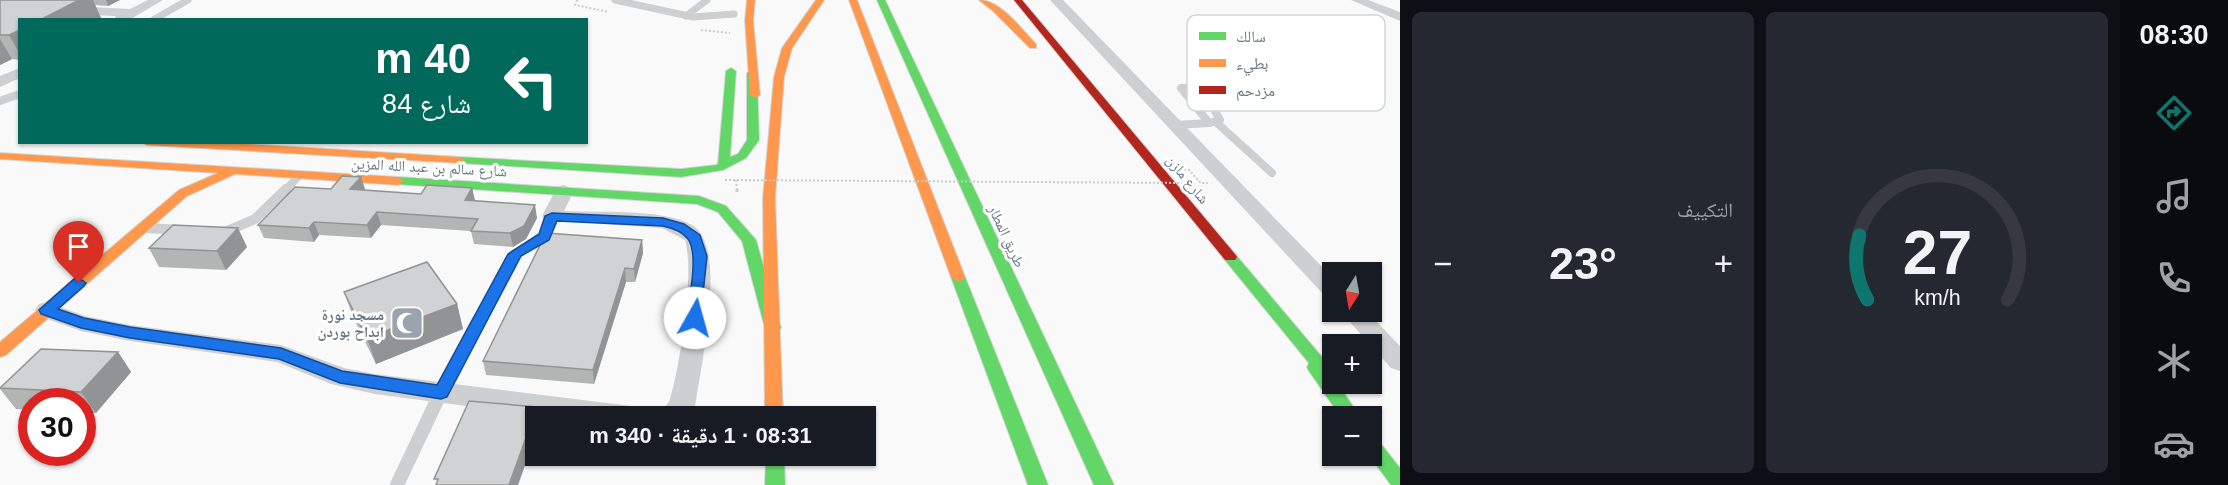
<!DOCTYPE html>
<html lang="ar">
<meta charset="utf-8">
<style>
body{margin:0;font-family:Helvetica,"Noto Naskh Arabic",sans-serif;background:#242831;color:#f1f3f6;direction:rtl;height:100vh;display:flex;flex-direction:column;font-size:22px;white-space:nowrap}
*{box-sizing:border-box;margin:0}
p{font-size:20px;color:#9ea1a6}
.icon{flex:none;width:33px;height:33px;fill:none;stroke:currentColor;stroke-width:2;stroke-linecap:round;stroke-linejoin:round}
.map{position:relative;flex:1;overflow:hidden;direction:ltr}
.panel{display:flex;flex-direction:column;gap:12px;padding:12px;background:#0d0f14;width:720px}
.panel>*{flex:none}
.guide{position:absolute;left:18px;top:18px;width:570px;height:126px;border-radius:0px;box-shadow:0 2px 4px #0004;direction:rtl;background:#00695c;color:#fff;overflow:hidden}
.needle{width:39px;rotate:191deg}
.buttons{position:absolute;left:1322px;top:262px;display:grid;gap:12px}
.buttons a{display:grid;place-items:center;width:60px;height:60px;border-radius:0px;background:#171b24;box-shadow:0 2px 4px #0004;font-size:30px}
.speed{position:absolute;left:18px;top:388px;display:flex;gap:12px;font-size:30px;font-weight:700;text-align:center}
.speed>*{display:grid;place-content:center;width:78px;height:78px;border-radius:50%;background:#171b24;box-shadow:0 2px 4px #0004;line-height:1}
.speed .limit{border:9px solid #d22;background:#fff;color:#111}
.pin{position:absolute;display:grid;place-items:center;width:51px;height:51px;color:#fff;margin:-62px -26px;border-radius:50% 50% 50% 0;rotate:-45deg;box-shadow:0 0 6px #0007}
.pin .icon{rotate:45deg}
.me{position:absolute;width:66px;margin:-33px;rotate:7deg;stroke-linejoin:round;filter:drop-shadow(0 0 4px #0008)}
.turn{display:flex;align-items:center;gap:21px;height:126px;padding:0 18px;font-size:27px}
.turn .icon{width:78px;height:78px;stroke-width:2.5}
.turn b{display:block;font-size:42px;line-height:51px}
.big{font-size:45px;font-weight:700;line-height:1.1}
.panel .card{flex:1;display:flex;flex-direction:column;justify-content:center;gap:9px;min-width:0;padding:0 21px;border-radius:9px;background:#242831}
.panel .dial{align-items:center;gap:0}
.dial svg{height:156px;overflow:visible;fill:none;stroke:#363941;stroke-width:7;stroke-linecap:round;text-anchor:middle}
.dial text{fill:#f1f3f6;stroke:none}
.heat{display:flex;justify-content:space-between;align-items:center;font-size:33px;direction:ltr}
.panel .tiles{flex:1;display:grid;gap:12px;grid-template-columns:repeat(2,1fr)}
.trip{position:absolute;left:525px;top:406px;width:351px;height:60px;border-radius:0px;background:#171b24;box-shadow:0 2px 4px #0004;font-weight:700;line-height:60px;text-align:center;direction:rtl}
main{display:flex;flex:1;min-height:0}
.tabs{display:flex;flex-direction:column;width:108px;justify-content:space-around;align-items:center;background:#090b0e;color:#9ea1a6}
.tabs .icon{width:42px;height:42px}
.tabs .selected{color:#0f766e}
.tabs b{font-size:27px;color:#f1f3f6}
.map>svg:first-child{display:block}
</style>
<main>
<nav class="tabs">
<b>08:30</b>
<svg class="icon selected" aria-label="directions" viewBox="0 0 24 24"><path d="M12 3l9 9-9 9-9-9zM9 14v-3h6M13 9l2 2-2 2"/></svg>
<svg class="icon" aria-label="music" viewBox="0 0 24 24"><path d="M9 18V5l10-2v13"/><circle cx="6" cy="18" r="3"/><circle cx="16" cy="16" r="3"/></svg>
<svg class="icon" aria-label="phone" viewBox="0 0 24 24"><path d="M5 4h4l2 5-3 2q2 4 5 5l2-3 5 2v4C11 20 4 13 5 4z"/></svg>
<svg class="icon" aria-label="climate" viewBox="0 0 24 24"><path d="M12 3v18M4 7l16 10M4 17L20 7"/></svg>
<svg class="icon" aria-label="car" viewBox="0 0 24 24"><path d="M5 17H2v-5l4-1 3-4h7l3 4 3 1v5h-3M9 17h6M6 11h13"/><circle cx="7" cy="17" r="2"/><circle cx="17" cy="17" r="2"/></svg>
</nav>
<section class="panel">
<div class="tiles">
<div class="card dial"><svg viewBox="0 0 100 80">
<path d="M14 69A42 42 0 1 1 86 69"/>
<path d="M14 69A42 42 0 0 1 10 36" stroke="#0f766e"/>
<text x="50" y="56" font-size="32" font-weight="700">27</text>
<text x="50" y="72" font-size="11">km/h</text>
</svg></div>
<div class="card"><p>التكييف</p>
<div class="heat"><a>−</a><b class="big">23°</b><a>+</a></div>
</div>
</div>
</section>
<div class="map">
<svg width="1400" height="485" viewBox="0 0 1400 485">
<rect width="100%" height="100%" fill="#f9f9f9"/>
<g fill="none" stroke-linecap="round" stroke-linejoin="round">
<g stroke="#d5d6d7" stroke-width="2">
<g id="fast">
<path d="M877 0H885L1114 485H1094Z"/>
<path d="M731 68 736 71 730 157 738 154 747 140V73L752 70 757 73 759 140 746 158 723 170 681 177 459 163 453 160 459 157 681 169 716 165 718 164 726 71Z"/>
<path d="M398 177 699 196 726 206 756 240 781 328 778 332H768L765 328 742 241 718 212 697 204 394 184 392 181Z"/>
<path d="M1230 253 1235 254 1332 369V384H1338L1360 417H1341L1309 371 1307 367 1309 363 1225 260 1223 257Z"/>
<path d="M958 272 965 277 1048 485H1028L951 277Z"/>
<path d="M1371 437 1377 439 1400 468V485H1391L1370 456Z"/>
<path d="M766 456H784L785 485H765Z"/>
</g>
</g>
<g stroke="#d5d6d7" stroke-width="2">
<g id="slow">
<path d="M747 0H755L753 20 760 95 755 98 750 95 745 20Z"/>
<path d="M816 0H824L792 48 784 77 775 198 783 417H765L763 198 774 77 782 48Z"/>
<path d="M849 0H857L965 277 963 280 958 282 951 277Z"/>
<path d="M979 0C1001 0 1021 29 1036 44V48H1030L993 11Z"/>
<path d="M142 142H214L459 157 465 160 459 163 147 145Z"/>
<path d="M0 153 398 177 404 181 398 185 235 174 187 196 6 355 0 357V342L179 190 218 173 0 159Z"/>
</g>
</g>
<g stroke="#d5d6d7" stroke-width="2">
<path id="jam" d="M1014 0H1022L1235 254 1237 257 1235 260H1225Z"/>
</g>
<g stroke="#cbcccd" stroke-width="2" stroke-dasharray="2 2" stroke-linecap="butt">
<path d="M577 0 575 5 609 12"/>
<path d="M701 30 730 33"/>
<path d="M1184 170H1189L1201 183H1208"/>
<path d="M736 180 737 191"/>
</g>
<path stroke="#cbcccd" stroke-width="3" stroke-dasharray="3 3" stroke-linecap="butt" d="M737 189V195"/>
<g stroke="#cecfd0" stroke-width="7">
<path d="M615 0 693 17 734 14"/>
<path d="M686 16 707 0"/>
<path d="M153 20 188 0"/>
</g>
<g stroke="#cecfd0" stroke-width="8">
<path d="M1181 88 1323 90 1336 92 1352 103 1348 106 1217 105 1212 106 1220 120 1209 123Z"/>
<path d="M0 101 20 94"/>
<path d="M1217 123 1272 173"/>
<path d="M1176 125 1209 123"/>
<path d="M284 191 299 176"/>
</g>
<g stroke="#cecfd0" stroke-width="10">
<path d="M146 228 181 230"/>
<path d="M227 231 255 219 286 189"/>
<path d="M479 322 515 254 545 237 552 216"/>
</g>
<path stroke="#cecfd0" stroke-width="14" d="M397 485 441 392 479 320"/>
<g fill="#cecfd0" fill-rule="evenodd">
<path d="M148 0H163L129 20H114L116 16 70 14 64 10 70 6 130 9Z"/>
<path d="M1050 0H1063L1332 277V297L1324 295Z"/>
<path d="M1351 0H1368L1400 12V21Z"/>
<path d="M20 68V78L0 87V76Z"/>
<path d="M564 185 574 191 564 211C601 213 660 208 692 225 729 246 700 370 695 407L688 417H656C660 410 668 406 670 399 680 364 695 274 685 240L662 228 545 220 542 216 557 187Z"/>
<path d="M47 302 85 316 130 325 281 345 344 368 375 374 631 406 641 409 645 417H551L375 394 331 384 277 362 130 341 81 331 39 316 35 310 39 304Z"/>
<path d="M1341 312H1367L1400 346V371L1391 368Z"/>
</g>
<use href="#fast" fill="#63d668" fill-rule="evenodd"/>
<use href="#slow" fill="#ff974d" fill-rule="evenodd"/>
<use href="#jam" fill="#b3261e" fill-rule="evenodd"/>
<path stroke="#cbcccd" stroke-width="2" stroke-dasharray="2 2" stroke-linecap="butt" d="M725 180 1190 183"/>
</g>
<g fill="#b3b5b5">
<path d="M0 0H120L108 6 95 5 101 18 20 20V60L12 59 0 65Z"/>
<path d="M472 188 475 201 537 218 526 239 513 247 474 244 471 231 381 225 371 238 319 235 314 242 264 238 258 225 331 189H365L364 190 421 194Z"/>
<path d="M642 240 643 253 635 282H626L594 384 486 375 483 361Z"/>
<path d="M247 247 226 270 159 267 149 248Z"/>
<path d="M344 292 457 304 463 329 376 364 353 317Z"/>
<path d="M118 352 131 372 96 413 82 412V402H32V410L16 409 0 389V388Z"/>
</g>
<g fill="#929394">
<path d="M79 0H93L101 18 98 20H40Z"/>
<path d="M106 0H120L108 6Z"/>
<path d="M20 30V54L9 35Z"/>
<path d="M0 39 12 59 0 65Z"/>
<path d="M361 177 365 189 354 202 350 189Z"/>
<path d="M472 188 475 201 465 200Z"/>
<path d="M535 205 537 218 526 239 513 247 510 233Z"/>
<path d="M377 212 381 225 371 238 367 225Z"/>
<path d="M314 222 319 235 314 242 309 228Z"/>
<path d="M238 228 247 247 226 270 217 251Z"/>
<path d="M642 240 643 253 635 282 634 269Z"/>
<path d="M625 268 626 282 594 384 593 370Z"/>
<path d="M457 304 463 329 376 364 367 338Z"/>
<path d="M118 352 131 372 96 413 81 392Z"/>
<path d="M537 407 539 417H536V435L518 485H509Z"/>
</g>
<g fill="#d0d2d3" stroke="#929394" stroke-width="1.5">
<path d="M0 0H79L40 20H20V30L9 35H0Z"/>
<path d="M342 176 361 177 350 189 421 194 427 185 472 188 465 200 535 205 524 226 510 233 471 231 478 219 377 212 367 225 314 222 309 228 258 225 295 187 331 189Z"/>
<path d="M173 225 238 228 217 251 149 248Z"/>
<path d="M546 233 642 240 634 269 625 268 593 370 483 361Z"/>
<path d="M427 262 457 304 367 338 344 292Z"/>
<path d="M41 349 118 352 81 392 0 388Z"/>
<path d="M469 401 537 407 509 485H436L438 479H434Z"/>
</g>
<path fill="#1a73e8" stroke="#114b97" stroke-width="1.5" d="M552 213 663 218 684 224 700 235 707 256 700 322H689L687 318C689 300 699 253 688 239 682 231 672 228 663 226L557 221 549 240 521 256 447 397 441 399 340 383 279 359 130 338 81 328 41 314 39 310 74 279 79 278 86 283 84 286 58 309 84 318 130 327 281 348 342 371 437 385 508 254 539 234 545 216Z"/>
<defs>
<g id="mosque-square" transform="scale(1.725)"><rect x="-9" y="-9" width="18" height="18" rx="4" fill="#99a4ac" stroke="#fff"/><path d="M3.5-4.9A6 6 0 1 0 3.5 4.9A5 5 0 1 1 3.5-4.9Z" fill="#fff"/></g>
</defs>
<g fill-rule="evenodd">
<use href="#mosque-square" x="407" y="323"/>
</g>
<g text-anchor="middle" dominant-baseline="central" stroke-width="6" stroke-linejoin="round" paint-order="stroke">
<g font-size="15" fill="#657683" stroke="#fff">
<text transform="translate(429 167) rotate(3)">شارع سالم بن عبد الله المزين</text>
<text transform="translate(1188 179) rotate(51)">شارع مازن</text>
<text transform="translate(1007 236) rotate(65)">طريق المطار</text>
</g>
<g font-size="15" font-weight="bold" fill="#657683" stroke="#fff" text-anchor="end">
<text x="384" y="314">مسجد نورة<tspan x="384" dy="17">ابداح بوردن</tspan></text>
</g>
</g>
<rect x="1187" y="15" width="198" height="96" rx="9" fill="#fff" stroke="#d1d6da" stroke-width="1.5"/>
<rect x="1199" y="32" width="27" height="8" fill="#63d668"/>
<rect x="1199" y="59" width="27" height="8" fill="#ff974d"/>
<rect x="1199" y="86" width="27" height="8" fill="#b3261e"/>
<g font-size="16" fill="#657683">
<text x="1236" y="42">سالك</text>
<text x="1236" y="69">بطيء</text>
<text x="1236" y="96">مزدحم</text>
</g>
</svg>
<div class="buttons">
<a><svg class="needle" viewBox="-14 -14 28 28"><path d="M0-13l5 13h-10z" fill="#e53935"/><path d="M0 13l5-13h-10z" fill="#9ea1a6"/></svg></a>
<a>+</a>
<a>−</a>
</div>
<div class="speed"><div class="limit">30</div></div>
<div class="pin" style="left:79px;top:283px;background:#d93025"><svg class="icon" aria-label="arrive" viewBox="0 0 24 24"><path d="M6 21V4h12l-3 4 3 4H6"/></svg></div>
<svg class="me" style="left:695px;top:318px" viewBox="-20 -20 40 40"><circle r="19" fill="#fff"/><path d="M0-13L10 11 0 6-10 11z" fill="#1a73e8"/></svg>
<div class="trip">08:31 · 1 دقيقة · 340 m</div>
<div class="guide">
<div class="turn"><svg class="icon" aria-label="left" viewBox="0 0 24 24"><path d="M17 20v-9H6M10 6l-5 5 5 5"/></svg><div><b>40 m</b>شارع 84</div></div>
</div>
</div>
</main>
